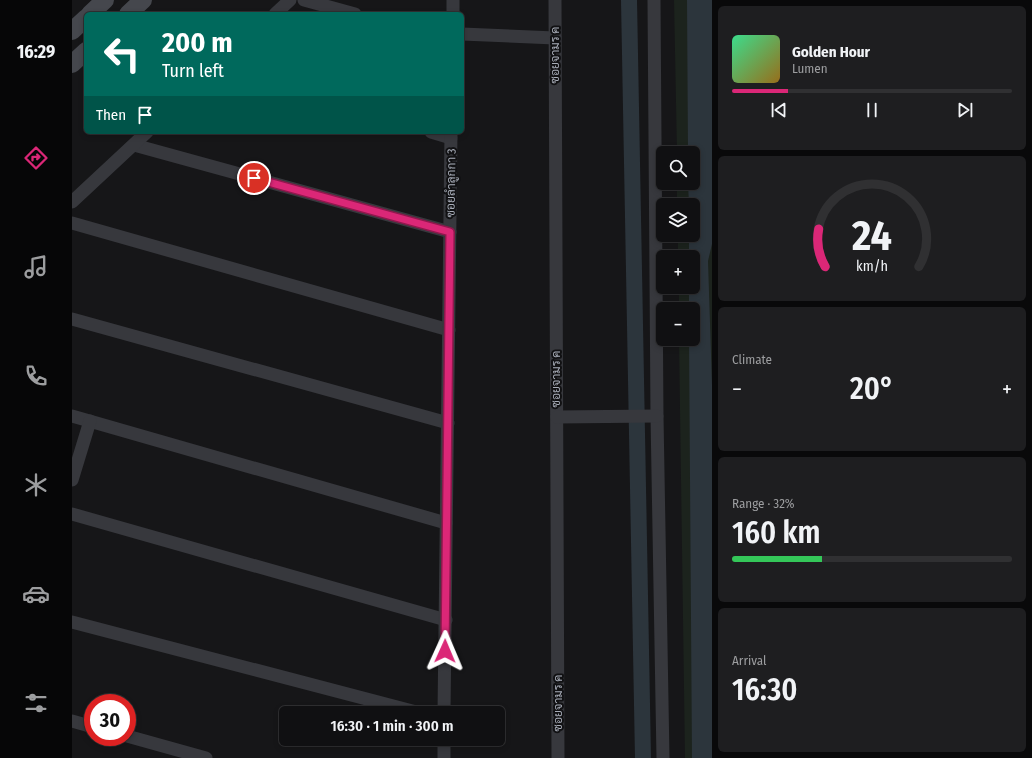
<!DOCTYPE html>
<meta charset="utf-8">
<style>
body{margin:0;font-family:"Fira Sans Condensed",Sarabun,sans-serif;background:#1e1e20;color:#f1f3f6;height:100vh;display:flex;flex-direction:column;font-size:15px;white-space:nowrap}
*{box-sizing:border-box;margin:0}
p{font-size:13px;color:#9c9d9f}
.icon{flex:none;width:22px;height:22px;fill:none;stroke:currentColor;stroke-width:2;stroke-linecap:round;stroke-linejoin:round}
.map{position:relative;flex:1;overflow:hidden}
.side{display:flex;flex-direction:column;gap:6px;padding:6px;background:#09090a;width:320px}
.side>*{flex:none}
.banner{position:absolute;left:12px;top:12px;width:380px;height:122px;border-radius:6px;box-shadow:0 2px 6px #0003,0 0 0 1px #303032;background:#00695c;color:#fff;overflow:hidden}
.fabs{position:absolute;left:584px;top:146px;display:grid;gap:8px}
.fabs a{display:grid;place-items:center;width:44px;height:44px;border-radius:6px;background:#101012;box-shadow:0 2px 6px #0003,0 0 0 1px #303032;font-size:20px}
.speed{position:absolute;left:12px;top:694px;display:flex;gap:8px;font-size:20px;font-weight:700;text-align:center}
.speed>*{display:grid;place-content:center;width:52px;height:52px;border-radius:50%;background:#101012;box-shadow:0 2px 6px #0003,0 0 0 1px #303032;line-height:1}
.speed .limit{border:6px solid #d22;background:#fff;color:#111}
.pin{position:absolute;display:grid;place-items:center;width:34px;height:34px;color:#fff;margin:-17px;border:2px solid #fff;border-radius:50%;box-shadow:0 1px 4px #0007}
.me{position:absolute;width:44px;margin:-22px;rotate:1deg;stroke-linejoin:round;filter:drop-shadow(0 0 3px #0008)}
.turn{display:flex;align-items:center;gap:14px;height:84px;padding:0 12px;font-size:18px}
.turn .icon{width:52px;height:52px;stroke-width:2.5}
.turn b{display:block;font-size:28px;line-height:34px}
.then{display:flex;align-items:center;height:38px;padding:0 12px;background:#0003;gap:8px;font-size:15px}
.big{font-size:30px;font-weight:600;line-height:1.1}
.side .widget{flex:1;display:flex;flex-direction:column;justify-content:center;gap:6px;min-width:0;padding:0 14px;border-radius:6px;background:#1e1e20}
.side .dial{align-items:center;gap:0}
.dial svg{height:104px;overflow:visible;fill:none;stroke:#303032;stroke-width:7;stroke-linecap:round;text-anchor:middle}
.dial text{fill:#f1f3f6;stroke:none}
.song{display:flex;align-items:center;gap:12px}
.cover{width:48px;height:48px;border-radius:6px;background:linear-gradient(135deg,hsl(150 70% 55%),hsl(40 70% 35%))}
.played{height:4px;border-radius:2px;background:linear-gradient(90deg,#db2777 20%,#303032 20%)}
.keys{display:flex;justify-content:space-around;direction:ltr}
.heat{display:flex;justify-content:space-between;align-items:center;font-size:22px;direction:ltr}
.charge{height:6px;border-radius:3px;background:linear-gradient(90deg,#34c759 32%,#303032 0)}
.trip{position:absolute;left:207px;top:706px;width:226px;height:40px;border-radius:6px;background:#101012;box-shadow:0 2px 6px #0003,0 0 0 1px #303032;font-weight:600;line-height:40px;text-align:center}
main{display:flex;flex:1;min-height:0}
.dock{display:flex;flex-direction:column;width:72px;justify-content:space-around;align-items:center;background:#060607;color:#9c9d9f}
.dock .icon{width:28px;height:28px}
.dock .active{color:#db2777}
.dock b{font-size:18px;color:#f1f3f6}
.map>svg:first-child{display:block}
</style>
<main>
<nav class="dock">
<b>16:29</b>
<svg class="icon active" aria-label="directions" viewBox="0 0 24 24"><path d="M12 3l9 9-9 9-9-9zM9 14v-3h6M13 9l2 2-2 2"/></svg>
<svg class="icon" aria-label="music" viewBox="0 0 24 24"><path d="M9 18V5l10-2v13"/><circle cx="6" cy="18" r="3"/><circle cx="16" cy="16" r="3"/></svg>
<svg class="icon" aria-label="phone" viewBox="0 0 24 24"><path d="M5 4h4l2 5-3 2q2 4 5 5l2-3 5 2v4C11 20 4 13 5 4z"/></svg>
<svg class="icon" aria-label="climate" viewBox="0 0 24 24"><path d="M12 3v18M4 7l16 10M4 17L20 7"/></svg>
<svg class="icon" aria-label="car" viewBox="0 0 24 24"><path d="M5 17H2v-5l4-1 3-4h7l3 4 3 1v5h-3M9 17h6M6 11h13"/><circle cx="7" cy="17" r="2"/><circle cx="17" cy="17" r="2"/></svg>
<svg class="icon" aria-label="filters" viewBox="0 0 24 24"><path d="M4 7h16M4 17h16"/><circle cx="9" cy="7" r="2"/><circle cx="15" cy="17" r="2"/></svg>
</nav>
<div class="map">
<svg width="640" height="758" viewBox="0 0 640 758">
<rect width="100%" height="100%" fill="#161618"/>
<path fill="#1c231d" d="M602 0H640V758H613L607 339H621V309H607V287H621V257H606V235H621V205H605V183H621V153H605Z"/>
<g fill="#2c353c">
<path d="M549 0H565L579 758H563Z"/>
<path d="M615 0H640V244L636 261 640 385V758H620L617 339H621V309H617V287H621V257H617V235H621V205H617L616 183H621V153H616Z"/>
</g>
<g fill="none" stroke-linecap="round" stroke-linejoin="round">
<g stroke="#37383d" stroke-width="13">
<path d="M232 0 283 14"/>
<path d="M483 0 486 758"/>
<path d="M582 0 585 416 591 758"/>
<path d="M203 14 218 0"/>
<path d="M381 14V0"/>
<path d="M390 34 483 38"/>
<path d="M359 132 379 138"/>
<path d="M62 145 378 232"/>
<path d="M0 202 75 132"/>
<path d="M0 223 377 330"/>
<path d="M0 319 376 423"/>
<path d="M0 416 374 523"/>
<path d="M485 417 585 416"/>
<path d="M0 480 18 421"/>
<path d="M0 514 374 620"/>
<path d="M0 622 348 713"/>
<path d="M372 713 379 132"/>
<path d="M0 721 21 727"/>
<path d="M55 736 134 758"/>
<path d="M372 758V739"/>
</g>
<g stroke="#45474d" stroke-width="18">
<path d="M18 14 33 0"/>
<path d="M56 14 71 0"/>
<path d="M0 31 14 18"/>
<path d="M0 64 14 51"/>
</g>
</g>
<g fill="none" stroke-linecap="round" stroke-linejoin="round">
<g stroke="#8e194d" stroke-width="10">
<path id="route" d="M182 178 378 232 373 651"/>
</g>
<use href="#route" stroke="#db2777" stroke-width="7"/>
</g>
<g text-anchor="middle" dominant-baseline="central" stroke-width="4" stroke-linejoin="round" paint-order="stroke">
<g font-size="12" fill="#a8adb8" stroke="#111113">
<text transform="translate(483 55) rotate(-90)">ซอยจามร ค</text>
<text transform="translate(379 183) rotate(-89)">ซอยลำลูกกา 3</text>
<text transform="translate(484 379) rotate(-90)">ซอยจามร ค</text>
<text transform="translate(486 703) rotate(-90)">ซอยจามร ค</text>
</g>
</g>
</svg>
<div class="fabs">
<a><svg class="icon" aria-label="search" viewBox="0 0 24 24"><circle cx="10" cy="10" r="6"/><path d="M15 15l6 6"/></svg></a>
<a><svg class="icon" aria-label="layers" viewBox="0 0 24 24"><path d="M12 4l9 5-9 5-9-5zM3 14l9 5 9-5"/></svg></a>
<a>+</a>
<a>−</a>
</div>
<div class="speed"><div class="limit">30</div></div>
<div class="pin" style="left:182px;top:178px;background:#d93025"><svg class="icon" aria-label="arrive" viewBox="0 0 24 24"><path d="M6 21V4h12l-3 4 3 4H6"/></svg></div>
<svg class="me" style="left:373px;top:651px" viewBox="-20 -20 40 40"><path d="M0-17L14 15 0 8-14 15z" fill="#db2777" stroke="#fff" stroke-width="4"/></svg>
<div class="trip">16:30 · 1 min · 300 m</div>
<div class="banner">
<div class="turn"><svg class="icon" aria-label="left" viewBox="0 0 24 24"><path d="M17 20v-9H6M10 6l-5 5 5 5"/></svg><div><b>200 m</b>Turn left</div></div>
<div class="then">Then<svg class="icon" aria-label="arrive" viewBox="0 0 24 24"><path d="M6 21V4h12l-3 4 3 4H6"/></svg></div>
</div>
</div>
<section class="side">
<div class="widget">
<div class="song"><i class="cover"></i><div><b>Golden Hour</b><p>Lumen</p></div></div>
<div class="played"></div>
<div class="keys"><svg class="icon" aria-label="previous" viewBox="0 0 24 24"><path d="M18 5L8 12l10 7zM5 5v14"/></svg><svg class="icon" aria-label="pause" viewBox="0 0 24 24"><path d="M8 5v14M16 5v14"/></svg><svg class="icon" aria-label="next" viewBox="0 0 24 24"><path d="M6 5l10 7-10 7zM19 5v14"/></svg></div>
</div>
<div class="widget dial"><svg viewBox="0 0 100 80">
<path d="M14 69A42 42 0 1 1 86 69"/>
<path d="M14 69A42 42 0 0 1 9 40" stroke="#db2777"/>
<text x="50" y="56" font-size="32" font-weight="700">24</text>
<text x="50" y="72" font-size="11">km/h</text>
</svg></div>
<div class="widget"><p>Climate</p>
<div class="heat"><a>−</a><b class="big">20°</b><a>+</a></div>
</div>
<div class="widget"><p>Range · 32%</p><b class="big">160 km</b><div class="charge"></div></div>
<div class="widget"><p>Arrival</p><b class="big">16:30</b></div>
</section>
</main>
